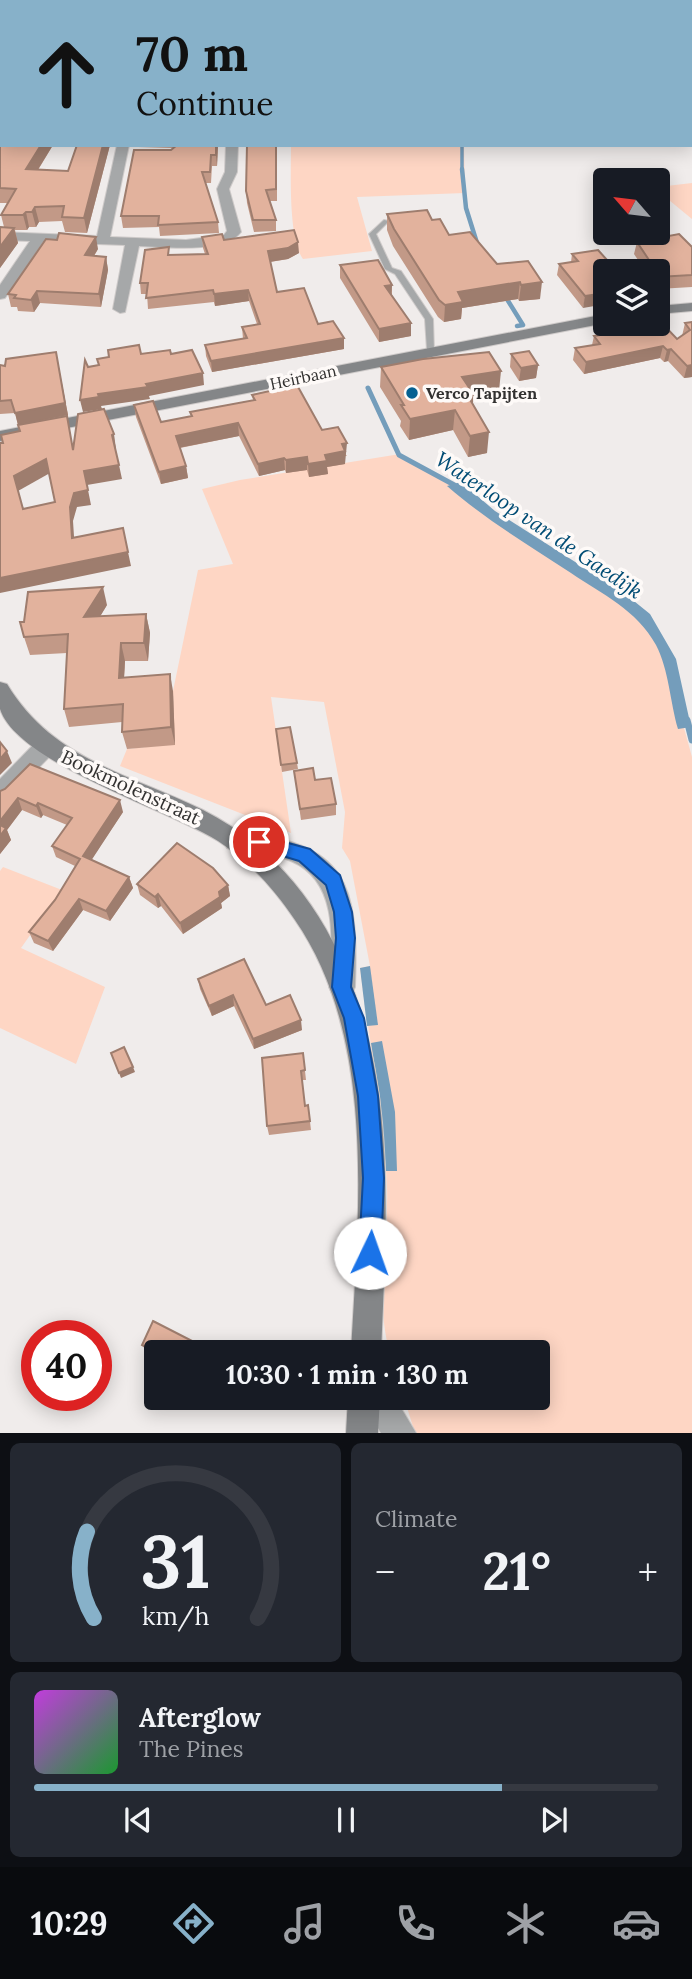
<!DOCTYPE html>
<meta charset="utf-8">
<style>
body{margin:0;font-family:Lora,serif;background:#242831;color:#f1f3f6;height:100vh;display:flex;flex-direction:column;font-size:26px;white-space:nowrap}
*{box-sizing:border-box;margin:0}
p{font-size:23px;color:#9ea1a6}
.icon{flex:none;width:38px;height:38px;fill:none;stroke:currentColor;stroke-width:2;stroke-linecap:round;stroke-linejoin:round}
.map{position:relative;height:1433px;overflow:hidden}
.side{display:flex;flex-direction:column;gap:10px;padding:10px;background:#0d0f14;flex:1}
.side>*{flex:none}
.banner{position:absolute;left:0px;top:0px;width:693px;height:147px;box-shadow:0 4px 18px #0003;background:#87b1c9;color:#111;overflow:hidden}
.needle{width:46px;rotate:298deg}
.controls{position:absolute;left:593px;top:168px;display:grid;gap:14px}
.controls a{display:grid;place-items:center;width:77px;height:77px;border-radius:7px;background:#171b24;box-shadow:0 4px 18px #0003;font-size:35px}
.speed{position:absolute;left:21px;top:1320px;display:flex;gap:14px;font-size:35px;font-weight:700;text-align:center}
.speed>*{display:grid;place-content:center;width:91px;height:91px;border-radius:50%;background:#171b24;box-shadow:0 4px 18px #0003;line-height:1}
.speed .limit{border:10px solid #d22;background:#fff;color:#111}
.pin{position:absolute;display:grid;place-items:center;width:60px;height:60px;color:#fff;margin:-30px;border:4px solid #fff;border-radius:50%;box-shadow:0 2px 7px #0007}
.me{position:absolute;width:77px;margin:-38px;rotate:3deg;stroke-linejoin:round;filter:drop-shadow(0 0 5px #0008)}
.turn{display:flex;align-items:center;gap:24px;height:147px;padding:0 21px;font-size:32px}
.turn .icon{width:91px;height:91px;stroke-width:2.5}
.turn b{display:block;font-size:49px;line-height:60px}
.big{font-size:52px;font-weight:700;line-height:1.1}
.side .tile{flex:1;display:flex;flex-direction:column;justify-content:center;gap:10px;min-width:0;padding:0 24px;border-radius:10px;background:#242831}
.side .dial{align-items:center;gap:0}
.dial svg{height:182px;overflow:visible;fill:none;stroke:#363941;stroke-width:7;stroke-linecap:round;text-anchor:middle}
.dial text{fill:#f1f3f6;stroke:none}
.song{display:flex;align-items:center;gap:21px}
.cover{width:84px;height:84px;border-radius:10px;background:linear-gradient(135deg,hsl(290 70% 55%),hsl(130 70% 35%))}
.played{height:7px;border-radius:4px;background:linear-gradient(90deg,#87b1c9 75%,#363941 75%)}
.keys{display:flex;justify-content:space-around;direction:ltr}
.heat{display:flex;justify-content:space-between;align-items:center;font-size:38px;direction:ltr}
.side .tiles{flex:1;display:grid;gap:10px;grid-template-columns:1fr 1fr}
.tile:last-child{grid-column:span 2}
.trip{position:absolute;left:144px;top:1340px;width:406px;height:70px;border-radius:7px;background:#171b24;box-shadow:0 4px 18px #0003;font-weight:700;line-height:70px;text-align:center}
.tab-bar{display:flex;height:112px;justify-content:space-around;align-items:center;background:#090b0e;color:#9ea1a6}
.tab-bar .icon{width:49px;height:49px}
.tab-bar .on{color:#87b1c9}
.tab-bar b{font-size:32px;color:#f1f3f6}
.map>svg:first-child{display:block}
</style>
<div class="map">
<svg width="692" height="1433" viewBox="0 0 692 1433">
<rect width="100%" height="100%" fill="#f0eceb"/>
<g fill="#fed6c4">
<path d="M291 145H464L465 193 357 197 372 251 303 259C288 238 291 172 291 145Z"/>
<path d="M692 183V219L658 191V187Z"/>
<path d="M400 454 452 483 613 594 658 634 692 757V1433H415L404 1398H537V1353H390C374 1299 389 1241 387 1187 384 1113 369 1041 360 968L370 966 350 861 342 848 345 812 324 702 271 697 291 833 120 766 127 749 174 744 173 691 198 570 233 564 202 489 240 480Z"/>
<path d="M3 867 62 890 21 948 105 987 76 1064 0 1028V871Z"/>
</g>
<g fill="#749dbb">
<path d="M461 482 495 511 624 593 650 614 676 659 691 727 678 729C670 702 669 670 656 645 637 610 602 594 571 573 528 545 485 519 447 486Z"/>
<path d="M370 966 378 1025 367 1026 360 968Z"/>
<path d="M382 1041 395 1112 397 1171H386L380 1097 371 1043Z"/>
</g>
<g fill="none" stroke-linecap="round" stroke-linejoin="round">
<path stroke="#749dbb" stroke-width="3.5" d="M462 145V171"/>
<g stroke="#749dbb" stroke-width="4.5">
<path d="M462 169 466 208 477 243"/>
<path d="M505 296 523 325 517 326"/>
</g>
<path stroke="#749dbb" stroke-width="5" d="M368 388 399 455 458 487"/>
<path stroke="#749dbb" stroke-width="7" d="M687 720 692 740"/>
<g stroke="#cecac9" stroke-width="2">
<path id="lane" d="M384 220 389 221 376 234 392 268 401 271 433 319 434 352 427 350 425 319 395 274 385 269 369 234Z"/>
</g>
<g stroke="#cecac9" stroke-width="2">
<g id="street">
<rect x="20" y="0" width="10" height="2"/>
<path d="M75 0H163L164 2H76Z"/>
<path d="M238 0H248L237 2Z"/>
<path d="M117 145H129L110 237 186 240 224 235 227 231 217 189 225 172 226 145H238L237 172 229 189 241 232C224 254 165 247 139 246L125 312 120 313 113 309 125 245 43 242 5 298 0 299V285L30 241 0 240V232L97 236Z"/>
<path d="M47 736 55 739 58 745 55 751 8 799 0 802V779L39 739Z"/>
<path d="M235 831C347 843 359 882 355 987L351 995 342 999 333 995 329 987C332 943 340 882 291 861 271 852 248 855 227 848L224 841 227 834Z"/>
<path d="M360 1398H395L416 1433H381Z"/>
</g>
</g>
<g stroke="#cecac9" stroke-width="2">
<g id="secondary">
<path d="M692 303V311L658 314V306Z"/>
<path d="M606 314V323L0 441V431Z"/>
<path d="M0 682 7 684C53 760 129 774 203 810 256 837 297 878 326 929 399 1061 387 1207 381 1353H351C358 1215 378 1040 295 920 275 890 249 861 218 841 169 810 17 763 0 709 0 701 0 690 0 682Z"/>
<path d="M348 1398H380L378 1433H346Z"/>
</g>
</g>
<use href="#lane" fill="#a6a8a9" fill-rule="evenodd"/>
<use href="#street" fill="#a6a8a9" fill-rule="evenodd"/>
<use href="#secondary" fill="#848688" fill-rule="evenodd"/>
</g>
<g fill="#c29987">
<path d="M0 9 2 10V145H53L38 170 68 171 77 145H110L87 233 65 232 62 221 39 222 36 227H29L27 230H15L18 243 0 268V227H4L1 215 7 203H0Z"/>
<path d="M138 145H218L217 166H212L211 183H205L218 222 219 233 160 236 159 227 123 228 121 216 173 148 138 147Z"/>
<path d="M277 145V201H270L276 220V231L254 232 247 203 246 191Z"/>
<path d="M387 214 432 220 449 235 497 264 540 299 519 301 518 299 462 308 461 319 444 322 438 317 393 246 387 230Z"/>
<path d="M202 237 224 240 299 253 288 259 270 262 277 292 318 324 344 338V349L212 372 206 356 205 345 243 339 242 327 257 324 249 301 215 306 214 302 148 309 147 294H141L140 283 170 255 205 254 203 248Z"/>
<path d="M637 242 692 247V287L658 289V271H641L642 266 634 254Z"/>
<path d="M98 249 94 256 106 257 108 270 101 307 40 303 34 312 18 311 17 307H11L8 294Z"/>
<path d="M598 250 583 308 557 275 559 264 571 262 572 254Z"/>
<path d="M340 265 392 285V295L411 336 379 342 340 278Z"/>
<path d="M692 322V377L684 378 668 361 664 362 660 358 584 374 573 360 575 348 592 345 594 336 620 332 621 326 677 339 682 336 685 323Z"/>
<path d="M511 354 538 365 536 378 519 381 510 367Z"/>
<path d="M0 365H58L68 415 18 425 15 413 0 414Z"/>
<path d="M381 367 499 391 473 395V405L487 453 468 457 453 430 409 440 400 426 401 421 380 387Z"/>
<path d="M252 395 322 430 347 456H345V464L327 467 328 474 309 477 307 470 286 473 285 470 259 476 239 436 180 448 186 466 188 478 161 484 136 417 134 405 161 422 191 416 190 412 253 400Z"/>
<path d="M107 605 100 616 146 614 150 633 148 661H125L124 678 173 691 175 745 127 749 122 732V722L69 727 64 709 67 653 30 655 24 637Z"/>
<path d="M276 729 297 763 298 769 282 772Z"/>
<path d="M294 771 315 780 336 804V815L301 820Z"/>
<path d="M0 791 123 812 91 860 129 877 133 888 110 921 83 910 53 951 34 943 29 932 55 900 75 866 56 857 52 846 67 825 43 815 41 818 22 810 7 830 11 840 0 854Z"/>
<path d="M137 884 228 885 230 896 221 903 222 908 183 934 161 906 158 908 140 895Z"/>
<path d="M198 979 266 1005 302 1030 254 1049 234 1006 212 1016 200 989Z"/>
<path d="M303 1053 306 1080H302L305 1106 308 1105 311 1130 269 1135 267 1126Z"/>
<path d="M198 1344 201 1350 200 1353H156V1355L146 1350 142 1345Z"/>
</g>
<g fill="#9e7d6e">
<path d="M41 145H53L29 184 26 169Z"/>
<path d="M103 145H110L87 233 84 218Z"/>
<path d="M216 145H218L217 166 216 155Z"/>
<path d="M35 207 39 222 36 227 32 212Z"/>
<path d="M26 212 29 227 27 230 23 215Z"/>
<path d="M14 228 18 243 0 268V247Z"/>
<path d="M96 237 98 249 87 267 85 255Z"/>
<path d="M298 242 299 253 288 259 269 262 268 251Z"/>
<path d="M106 257 108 270 101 307 99 294Z"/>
<path d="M520 282 518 299 462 308 461 319 444 322 445 305 458 292Z"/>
<path d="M542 282 540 299 519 301 521 285Z"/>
<path d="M392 285 391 298 385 286Z"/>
<path d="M248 290 249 301 215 306 214 294Z"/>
<path d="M37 291 40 303 34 312 31 300Z"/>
<path d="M606 293V304L583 308 585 296Z"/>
<path d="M411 323V336L379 342V329Z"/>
<path d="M344 338V349L212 372 211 361Z"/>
<path d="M663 346 660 358 584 374 586 362Z"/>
<path d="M671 349 668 361 664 362 667 350Z"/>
<path d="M56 352 68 415 18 425 15 413Z"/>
<path d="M538 365 536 378 519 381 521 368Z"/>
<path d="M692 365V377L684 378 687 366Z"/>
<path d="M501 371 499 391 460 398 462 377Z"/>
<path d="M203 373 204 385 149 396 150 399 101 406 102 409 83 412 80 400 98 394Z"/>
<path d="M474 395 471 416 468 396Z"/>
<path d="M455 410 453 430 409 440 410 419Z"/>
<path d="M238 423 239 436 178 448 176 436Z"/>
<path d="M489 432 487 453 468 457 470 436Z"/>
<path d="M114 434 116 449H114L112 435Z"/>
<path d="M347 443 345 464 327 467 328 474 309 477 308 464 342 444Z"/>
<path d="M307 457V470L286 473V460Z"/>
<path d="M284 458 285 470 259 476 258 464Z"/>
<path d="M46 459 50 473 18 491 14 476Z"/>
<path d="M119 465 122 479 87 485 91 505 77 507 73 521 75 552 72 538 70 507 74 493 84 471Z"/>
<path d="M186 466 188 478 161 484 159 472Z"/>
<path d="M128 552 131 566 0 593V578Z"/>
<path d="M103 587 107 605 89 635 84 617Z"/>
<path d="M146 614 150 633 148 661 144 643Z"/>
<path d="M121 643 125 661 123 696 119 678Z"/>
<path d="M170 674 173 691 175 745 171 727Z"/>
<path d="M7 751 12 763 0 775V759Z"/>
<path d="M18 798 22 810 7 830 11 840 0 854V821Z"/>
<path d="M120 800 123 812 87 867 83 856Z"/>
<path d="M38 803 43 815 41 818 36 806Z"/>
<path d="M129 877 133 888 110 921 106 911Z"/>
<path d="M228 885 230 896 221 903 219 892Z"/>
<path d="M158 894 161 906 158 908 155 897Z"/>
<path d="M220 897 222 908 183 934 180 923Z"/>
<path d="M79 899 83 910 53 951 48 941Z"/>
<path d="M233 995 234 1006 212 1016 209 1006Z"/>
<path d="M301 1020 302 1030 254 1049 253 1039Z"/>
<path d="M133 1067 135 1072 121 1078 119 1073Z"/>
<path d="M198 1344 201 1350 200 1353H194Z"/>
</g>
<g fill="#e2b29d" stroke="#9e7d6e" stroke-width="2" fill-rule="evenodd">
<path d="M0 9 2 10V126L0 128V76L1 71 0 70Z"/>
<path d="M2 129V145H41L26 169 68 171 77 145H103L84 218 62 217 64 206 35 207 32 212H26L23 215H1L16 189 0 188V131Z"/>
<path d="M177 145H216V155H211L210 172H202L218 222 158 225 159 216H121L134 150H171Z"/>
<path d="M247 145H276V189L266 190 276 220H253L246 191Z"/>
<path d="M427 210 432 220 440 219 449 235 470 232 497 264 528 261 542 282 521 285 520 282 458 292 463 302 445 305 439 300 394 229 387 214Z"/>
<path d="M0 227 14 228 0 247Z"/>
<path d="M294 230 298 242 288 248 268 251 277 292 304 288 318 324 333 321 344 338 211 361 205 345 247 338 242 327 260 324 248 290 214 294 213 290 146 298 148 283H140L145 250 169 247 168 255 208 254 202 237 222 234 224 240Z"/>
<path d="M59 233 96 237 85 255 106 257 99 294 37 291 31 300 14 298 16 295 8 294 46 239 57 240Z"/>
<path d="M679 234 692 247V275L658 277V271H650L643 261 649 260 637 242Z"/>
<path d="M598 250 617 271H606V293L585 296 559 264 578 261 572 254Z"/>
<path d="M378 260 392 285 385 286 411 323 379 329 340 265Z"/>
<path d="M658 319 677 339 690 330 685 323 692 322V365L687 366 671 349 667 350 663 346 586 362 575 348 600 344 594 336 626 331 621 326 631 324H658Z"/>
<path d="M139 345 141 354 170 350 171 354 192 350 203 373 146 384 148 387 98 394 99 397 80 400 85 360 88 367 99 365 97 359 109 357 108 350Z"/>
<path d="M529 351 538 365 521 368 511 354Z"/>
<path d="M56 352 65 403 15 413 11 400 0 401V365L5 366 6 359Z"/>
<path d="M489 352 501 371 462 377 474 395 468 396 489 432 470 436 455 410 410 419 401 405H404L381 367 423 359Z"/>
<path d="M297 385 322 430 338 427 347 443 342 444 345 451 325 455 327 461 308 464 307 457 286 460 284 458 258 464 238 423 176 436 186 466 159 472 134 405 153 401 161 422 192 416 190 412 255 400 252 395Z"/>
<path d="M104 409 114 434 112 435 119 465 84 471 88 490 74 493 70 507 72 538 123 528 128 552 0 578V443H3L1 435 20 431 18 425 67 416 73 450 78 414ZM46 459 55 502 23 509 14 476Z"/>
<path d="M103 587 84 617 146 614 144 643H121L119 678 170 674 171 727 122 732 123 704 64 709 68 634 24 637 20 622H24L28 592Z"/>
<path d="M290 727 297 763 281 765 276 729Z"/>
<path d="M0 742 7 751 0 759Z"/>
<path d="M30 764 120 800 83 856 129 877 106 911 79 899 48 941 29 932 55 900 80 859 52 846 72 818 38 803 36 806 18 798 0 821V791L5 789Z"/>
<path d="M313 768 315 780 331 778 336 804 300 809 294 771Z"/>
<path d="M0 825 6 828 0 836Z"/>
<path d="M177 843 213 868 228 885 219 892 220 897 180 923 158 894 155 897 137 884Z"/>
<path d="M244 959 266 1005 290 995 301 1020 253 1039 233 995 209 1006 198 979Z"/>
<path d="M124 1047 133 1067 119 1073 111 1053Z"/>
<path d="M303 1053 305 1070 301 1071 305 1106 308 1105 310 1121 267 1126 262 1058Z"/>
<path d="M153 1321 198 1344 194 1353H157L142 1345Z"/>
</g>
<path fill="#1a73e8" stroke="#114b97" stroke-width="2" d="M259 835 310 849 340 875 352 912 355 938 351 987 364 1018 378 1096 384 1178 381 1253 378 1261 370 1264 362 1261 359 1253 363 1178 358 1096 344 1018 332 987 336 938 334 912 326 885 299 861 253 847 250 842 253 837Z"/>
<circle fill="#066091" stroke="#fefaf8" stroke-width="2.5" cx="412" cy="393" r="7"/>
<g text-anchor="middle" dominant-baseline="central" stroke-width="7" stroke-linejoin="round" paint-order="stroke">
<g font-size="16" fill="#323130" stroke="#fefaf8">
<text transform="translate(303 377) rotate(-12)">Heirbaan</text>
</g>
<g font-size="16" font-weight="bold" fill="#323130" stroke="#fefaf8" text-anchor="start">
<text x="426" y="393">Verco Tapijten</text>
</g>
<g font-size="19" fill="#323130" stroke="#fefaf8">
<text transform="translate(131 787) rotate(25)">Bookmolenstraat</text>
</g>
<g font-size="21" font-style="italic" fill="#014c74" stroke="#fefaf8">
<text transform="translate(539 525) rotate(34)">Waterloop van de Gaedijk</text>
</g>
</g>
</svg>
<div class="controls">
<a><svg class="needle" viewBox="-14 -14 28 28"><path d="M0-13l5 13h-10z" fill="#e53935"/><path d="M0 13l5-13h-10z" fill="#9ea1a6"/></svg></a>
<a><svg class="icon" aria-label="layers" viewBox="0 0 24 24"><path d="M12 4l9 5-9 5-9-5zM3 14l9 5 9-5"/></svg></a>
</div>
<div class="speed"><div class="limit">40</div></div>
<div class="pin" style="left:259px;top:842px;background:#d93025"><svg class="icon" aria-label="arrive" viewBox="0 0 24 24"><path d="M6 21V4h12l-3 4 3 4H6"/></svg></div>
<svg class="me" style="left:370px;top:1253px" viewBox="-20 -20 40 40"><circle r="19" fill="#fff"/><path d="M0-13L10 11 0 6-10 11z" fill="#1a73e8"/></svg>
<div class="trip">10:30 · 1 min · 130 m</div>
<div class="banner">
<div class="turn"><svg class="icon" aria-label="ahead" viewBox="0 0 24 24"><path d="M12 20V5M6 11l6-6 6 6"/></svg><div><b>70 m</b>Continue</div></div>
</div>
</div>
<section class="side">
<div class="tiles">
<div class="tile dial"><svg viewBox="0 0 100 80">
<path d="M14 69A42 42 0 1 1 86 69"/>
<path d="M14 69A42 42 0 0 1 11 31" stroke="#87b1c9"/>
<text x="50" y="56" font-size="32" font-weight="700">31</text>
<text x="50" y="72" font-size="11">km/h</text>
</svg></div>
<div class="tile"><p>Climate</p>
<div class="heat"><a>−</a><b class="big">21°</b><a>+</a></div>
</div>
<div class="tile">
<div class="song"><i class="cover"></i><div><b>Afterglow</b><p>The Pines</p></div></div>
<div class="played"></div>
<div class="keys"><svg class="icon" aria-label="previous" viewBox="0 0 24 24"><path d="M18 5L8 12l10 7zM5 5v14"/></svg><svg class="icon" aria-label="pause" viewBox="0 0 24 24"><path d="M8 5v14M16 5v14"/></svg><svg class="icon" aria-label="next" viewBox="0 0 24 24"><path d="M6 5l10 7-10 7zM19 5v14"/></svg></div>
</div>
</div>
</section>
<nav class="tab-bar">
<b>10:29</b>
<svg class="icon on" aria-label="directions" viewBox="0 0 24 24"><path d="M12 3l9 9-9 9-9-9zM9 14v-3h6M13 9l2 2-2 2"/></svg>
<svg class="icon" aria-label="music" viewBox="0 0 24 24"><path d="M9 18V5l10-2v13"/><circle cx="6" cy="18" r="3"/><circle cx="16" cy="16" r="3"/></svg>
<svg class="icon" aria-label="phone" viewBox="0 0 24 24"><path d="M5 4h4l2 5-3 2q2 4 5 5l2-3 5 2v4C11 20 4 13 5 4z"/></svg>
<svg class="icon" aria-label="climate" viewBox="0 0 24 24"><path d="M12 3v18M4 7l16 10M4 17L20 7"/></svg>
<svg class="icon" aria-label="car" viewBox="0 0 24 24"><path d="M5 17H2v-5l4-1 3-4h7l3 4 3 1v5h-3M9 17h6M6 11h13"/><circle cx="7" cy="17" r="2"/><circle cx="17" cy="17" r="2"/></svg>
</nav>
